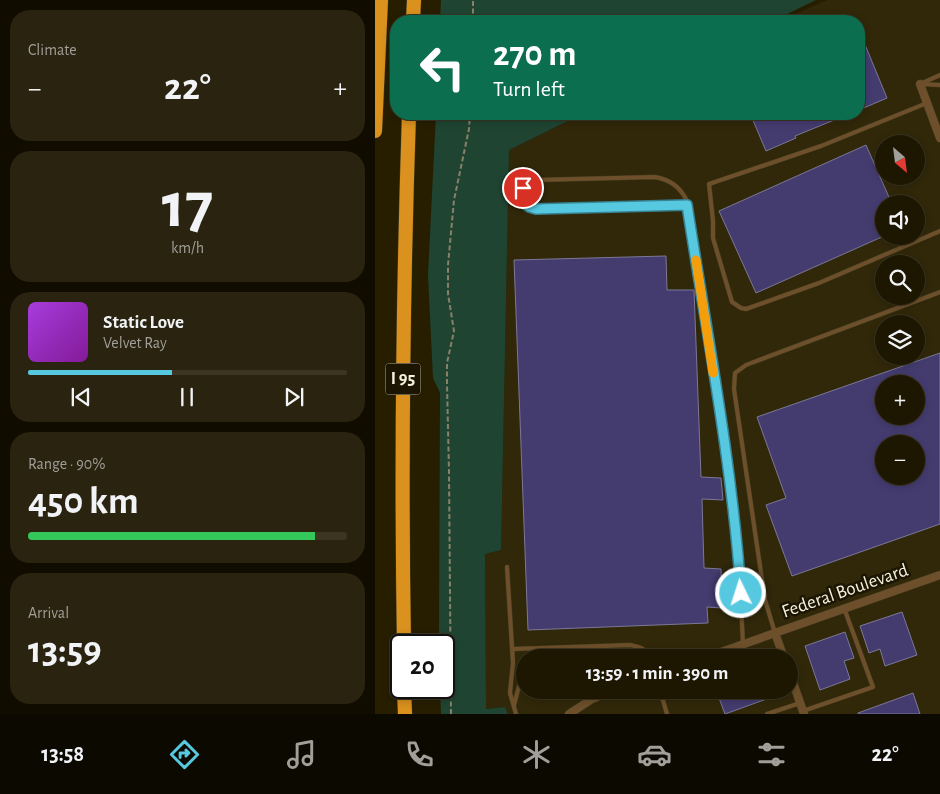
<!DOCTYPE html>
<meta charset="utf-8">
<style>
body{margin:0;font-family:"Alegreya Sans",sans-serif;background:#2a230f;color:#f1f3f6;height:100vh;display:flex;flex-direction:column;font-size:19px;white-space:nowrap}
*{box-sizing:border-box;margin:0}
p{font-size:16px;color:#a09f99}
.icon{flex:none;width:28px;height:28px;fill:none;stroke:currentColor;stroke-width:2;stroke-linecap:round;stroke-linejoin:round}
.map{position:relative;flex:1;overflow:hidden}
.drawer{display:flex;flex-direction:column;gap:10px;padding:10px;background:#100c00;width:375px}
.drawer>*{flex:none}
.top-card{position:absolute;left:15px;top:15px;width:475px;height:105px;border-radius:20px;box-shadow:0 2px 8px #0003,0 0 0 1px #3b3522;background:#0b6e4f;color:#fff;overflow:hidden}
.needle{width:32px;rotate:152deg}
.tools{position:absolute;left:500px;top:135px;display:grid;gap:10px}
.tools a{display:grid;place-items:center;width:50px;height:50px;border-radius:50%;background:#1d1600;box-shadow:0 2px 8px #0003,0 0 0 1px #3b3522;font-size:25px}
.speed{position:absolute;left:15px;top:634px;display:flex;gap:10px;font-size:25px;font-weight:700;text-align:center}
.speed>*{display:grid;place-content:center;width:65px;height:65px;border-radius:50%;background:#1d1600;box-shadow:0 2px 8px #0003,0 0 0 1px #3b3522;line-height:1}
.speed .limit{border:2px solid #111;border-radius:8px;background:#fff;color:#111}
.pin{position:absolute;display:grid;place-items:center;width:42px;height:42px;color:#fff;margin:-21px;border:2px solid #fff;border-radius:50%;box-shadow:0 1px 5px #0007}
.me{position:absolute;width:55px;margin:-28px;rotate:356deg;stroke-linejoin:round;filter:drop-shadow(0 0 4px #0008)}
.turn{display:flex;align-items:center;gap:18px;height:105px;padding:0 20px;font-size:22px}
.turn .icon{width:65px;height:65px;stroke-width:2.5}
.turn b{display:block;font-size:35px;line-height:42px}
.big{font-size:38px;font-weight:700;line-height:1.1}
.drawer .widget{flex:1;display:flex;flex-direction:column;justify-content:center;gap:8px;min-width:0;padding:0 18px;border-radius:20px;background:#2a230f}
.drawer .dial{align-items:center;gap:0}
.dial b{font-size:65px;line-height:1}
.song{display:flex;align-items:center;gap:15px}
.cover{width:60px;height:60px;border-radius:8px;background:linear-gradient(135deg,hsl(280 70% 55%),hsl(290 70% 35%))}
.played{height:5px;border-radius:2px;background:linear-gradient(90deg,#56c9e1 45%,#3b3522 45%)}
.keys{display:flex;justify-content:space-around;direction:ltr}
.heat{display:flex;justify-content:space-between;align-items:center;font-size:28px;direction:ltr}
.charge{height:8px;border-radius:4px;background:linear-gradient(90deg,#34c759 90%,#3b3522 0)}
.trip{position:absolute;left:141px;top:649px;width:282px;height:50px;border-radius:25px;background:#1d1600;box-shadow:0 2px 8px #0003,0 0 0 1px #3b3522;font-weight:700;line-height:50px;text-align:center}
.tabs{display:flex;height:80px;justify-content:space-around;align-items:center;background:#0c0900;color:#a09f99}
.tabs .icon{width:35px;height:35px}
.tabs .active{color:#56c9e1}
.tabs b{font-size:22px;color:#f1f3f6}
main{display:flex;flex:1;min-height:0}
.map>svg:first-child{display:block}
</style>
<main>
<section class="drawer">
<div class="widget"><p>Climate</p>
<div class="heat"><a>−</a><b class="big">22°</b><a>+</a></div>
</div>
<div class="widget dial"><b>17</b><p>km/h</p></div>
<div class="widget">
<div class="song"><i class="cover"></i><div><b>Static Love</b><p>Velvet Ray</p></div></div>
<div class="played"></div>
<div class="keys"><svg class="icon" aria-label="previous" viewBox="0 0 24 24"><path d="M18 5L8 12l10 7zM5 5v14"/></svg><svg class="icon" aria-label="pause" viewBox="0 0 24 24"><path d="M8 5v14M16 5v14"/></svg><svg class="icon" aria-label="next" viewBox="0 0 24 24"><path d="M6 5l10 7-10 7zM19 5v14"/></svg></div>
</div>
<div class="widget"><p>Range · 90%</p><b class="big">450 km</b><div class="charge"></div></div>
<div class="widget"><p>Arrival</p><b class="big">13:59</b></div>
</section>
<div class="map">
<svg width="565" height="714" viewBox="0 0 565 714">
<rect width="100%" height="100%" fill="#271e00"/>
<path fill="#31280a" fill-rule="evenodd" d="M452 0H565V714H133L130 707 111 709 110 554 126 550 134 150 207 114H484V21H405ZM509 144H541V176H509ZM509 204H541V236H509ZM509 264H541V296H509ZM509 324H541V356H509ZM509 384H541V416H509ZM509 444H541V476H509ZM150 658H415V690H150Z"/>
<g fill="#1f4532">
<path d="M66 0H441L398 21H65Z"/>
<path d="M61 114H207L134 150 126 550 110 554 111 709 130 707 133 714H66L65 688H69V645H64L65 393 58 378 53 275Z"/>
</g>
<g fill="#443c6f" stroke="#7b7898" fill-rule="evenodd">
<path d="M484 30 512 98 484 110Z"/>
<path d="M387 114H474L420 136 421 138 391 151 377 118Z"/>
<path d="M491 145 517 204H509V236L381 293 344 211Z"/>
<path d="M291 256 292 290H319L326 477 346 478 348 500 327 499 329 568 346 569 347 608 332 607 333 623 153 630 139 260Z"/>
<path d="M565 353V524L417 576 391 505 411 498 382 417ZM509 384H541V416H509ZM509 444H541V476H509Z"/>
<path d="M527 612 542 655 510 666 505 649 494 653 485 626Z"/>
<path d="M470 632 479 658 469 661 475 679 445 690 430 646Z"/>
<path d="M341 690H398L400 696 350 714Z"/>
<path d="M538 693 545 714H483V713Z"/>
</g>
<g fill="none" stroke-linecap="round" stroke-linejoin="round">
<g stroke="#443c1f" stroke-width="5">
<g id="service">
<path d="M545 84 565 75"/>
<path d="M547 84 565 85"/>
<path d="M552 103 446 146 334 184 338 221V238L357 302 366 308 371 309 444 283 565 231"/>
<path d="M312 205 161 209 154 207 150 204C147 192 147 183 161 180L280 177C295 180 304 186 311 199 334 346 362 494 368 644"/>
<path d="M132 567 138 663 135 693 141 714"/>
<path d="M400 633 390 600 359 389 360 373 371 365 565 292"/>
<path d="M138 649 255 645C264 647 271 648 275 658"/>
<path d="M215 658 233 647"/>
<path d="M285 690 292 714"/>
<path d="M139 705 144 686 150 681"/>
<path d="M428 711 498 687 469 608"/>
<path d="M392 714 425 703"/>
</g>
</g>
<g stroke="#443c1f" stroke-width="9">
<g id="minor">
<path d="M545 84 565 138"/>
<path d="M400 633 409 658"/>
<path d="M329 658 565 575"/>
<path d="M415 674 429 714"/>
<path d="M194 714 217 699 238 690"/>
</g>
</g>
<g stroke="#443c1f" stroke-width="15">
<g id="motorway">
<path d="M38 21 39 0"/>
<path d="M0 131 6 0"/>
<path d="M29 645C26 468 28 291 34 114"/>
<path d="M29 688 30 714"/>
</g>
</g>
<g stroke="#888168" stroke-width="2" stroke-dasharray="5 2.5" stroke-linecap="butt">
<path d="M98 21V0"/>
<path d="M76 714 74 472 72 384V363L79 331 73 294V265L79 200 94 129 95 114"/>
</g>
<use href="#service" stroke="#6d502b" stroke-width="4"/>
<use href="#minor" stroke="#6d502b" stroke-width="8"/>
<use href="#motorway" stroke="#da911e" stroke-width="14"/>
</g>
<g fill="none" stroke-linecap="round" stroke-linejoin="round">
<g stroke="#388392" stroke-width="12">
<path id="route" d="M148 188 150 204 154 207 161 209 312 205C332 334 357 463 366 593"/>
</g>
<use href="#route" stroke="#56c9e1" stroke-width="9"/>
<path stroke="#f59e0b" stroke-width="9" d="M321 260 338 373"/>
</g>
<g text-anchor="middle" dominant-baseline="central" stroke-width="5" stroke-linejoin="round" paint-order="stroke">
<rect fill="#1c1501" stroke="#b5af9c" stroke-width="1" x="10.5" y="363.5" width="35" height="31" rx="4"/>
<g font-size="18" font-weight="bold" fill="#f6f1df">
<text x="28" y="379">I 95</text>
</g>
<g font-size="19" fill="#f6f1df" stroke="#1c1501">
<text transform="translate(470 591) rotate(-19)">Federal Boulevard</text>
</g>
</g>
</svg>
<div class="tools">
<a><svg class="needle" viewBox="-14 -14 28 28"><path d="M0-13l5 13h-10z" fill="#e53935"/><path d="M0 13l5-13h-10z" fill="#a09f99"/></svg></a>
<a><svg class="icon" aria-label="sound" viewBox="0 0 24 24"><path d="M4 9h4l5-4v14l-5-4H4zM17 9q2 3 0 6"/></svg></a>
<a><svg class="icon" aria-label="search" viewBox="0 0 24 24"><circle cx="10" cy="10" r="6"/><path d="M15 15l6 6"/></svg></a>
<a><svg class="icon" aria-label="layers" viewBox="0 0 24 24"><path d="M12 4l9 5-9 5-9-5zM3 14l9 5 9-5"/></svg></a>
<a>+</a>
<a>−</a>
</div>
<div class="speed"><div class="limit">20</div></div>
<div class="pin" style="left:148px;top:188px;background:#d93025"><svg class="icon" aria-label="arrive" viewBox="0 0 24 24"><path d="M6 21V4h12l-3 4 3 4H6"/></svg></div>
<svg class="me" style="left:366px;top:593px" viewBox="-20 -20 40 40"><circle r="17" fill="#56c9e1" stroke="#fff" stroke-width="3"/><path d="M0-11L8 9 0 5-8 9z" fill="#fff"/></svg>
<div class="trip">13:59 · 1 min · 390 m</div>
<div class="top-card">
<div class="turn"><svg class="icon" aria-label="left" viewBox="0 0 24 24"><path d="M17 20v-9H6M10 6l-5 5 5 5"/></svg><div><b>270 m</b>Turn left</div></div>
</div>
</div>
</main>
<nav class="tabs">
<b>13:58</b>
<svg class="icon active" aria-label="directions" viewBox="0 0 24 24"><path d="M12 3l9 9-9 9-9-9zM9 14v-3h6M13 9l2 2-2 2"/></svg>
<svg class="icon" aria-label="music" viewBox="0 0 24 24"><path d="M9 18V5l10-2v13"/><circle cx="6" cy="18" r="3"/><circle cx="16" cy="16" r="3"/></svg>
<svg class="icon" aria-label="phone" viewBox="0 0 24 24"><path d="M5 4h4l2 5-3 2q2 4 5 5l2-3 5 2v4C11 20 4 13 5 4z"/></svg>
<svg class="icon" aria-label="climate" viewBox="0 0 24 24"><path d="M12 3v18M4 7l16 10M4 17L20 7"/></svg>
<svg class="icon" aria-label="car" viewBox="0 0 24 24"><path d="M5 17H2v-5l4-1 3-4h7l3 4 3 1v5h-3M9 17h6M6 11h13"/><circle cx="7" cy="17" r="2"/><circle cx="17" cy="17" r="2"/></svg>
<svg class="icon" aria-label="filters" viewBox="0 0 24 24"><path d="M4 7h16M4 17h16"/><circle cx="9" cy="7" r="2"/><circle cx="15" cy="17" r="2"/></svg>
<b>22°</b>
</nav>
